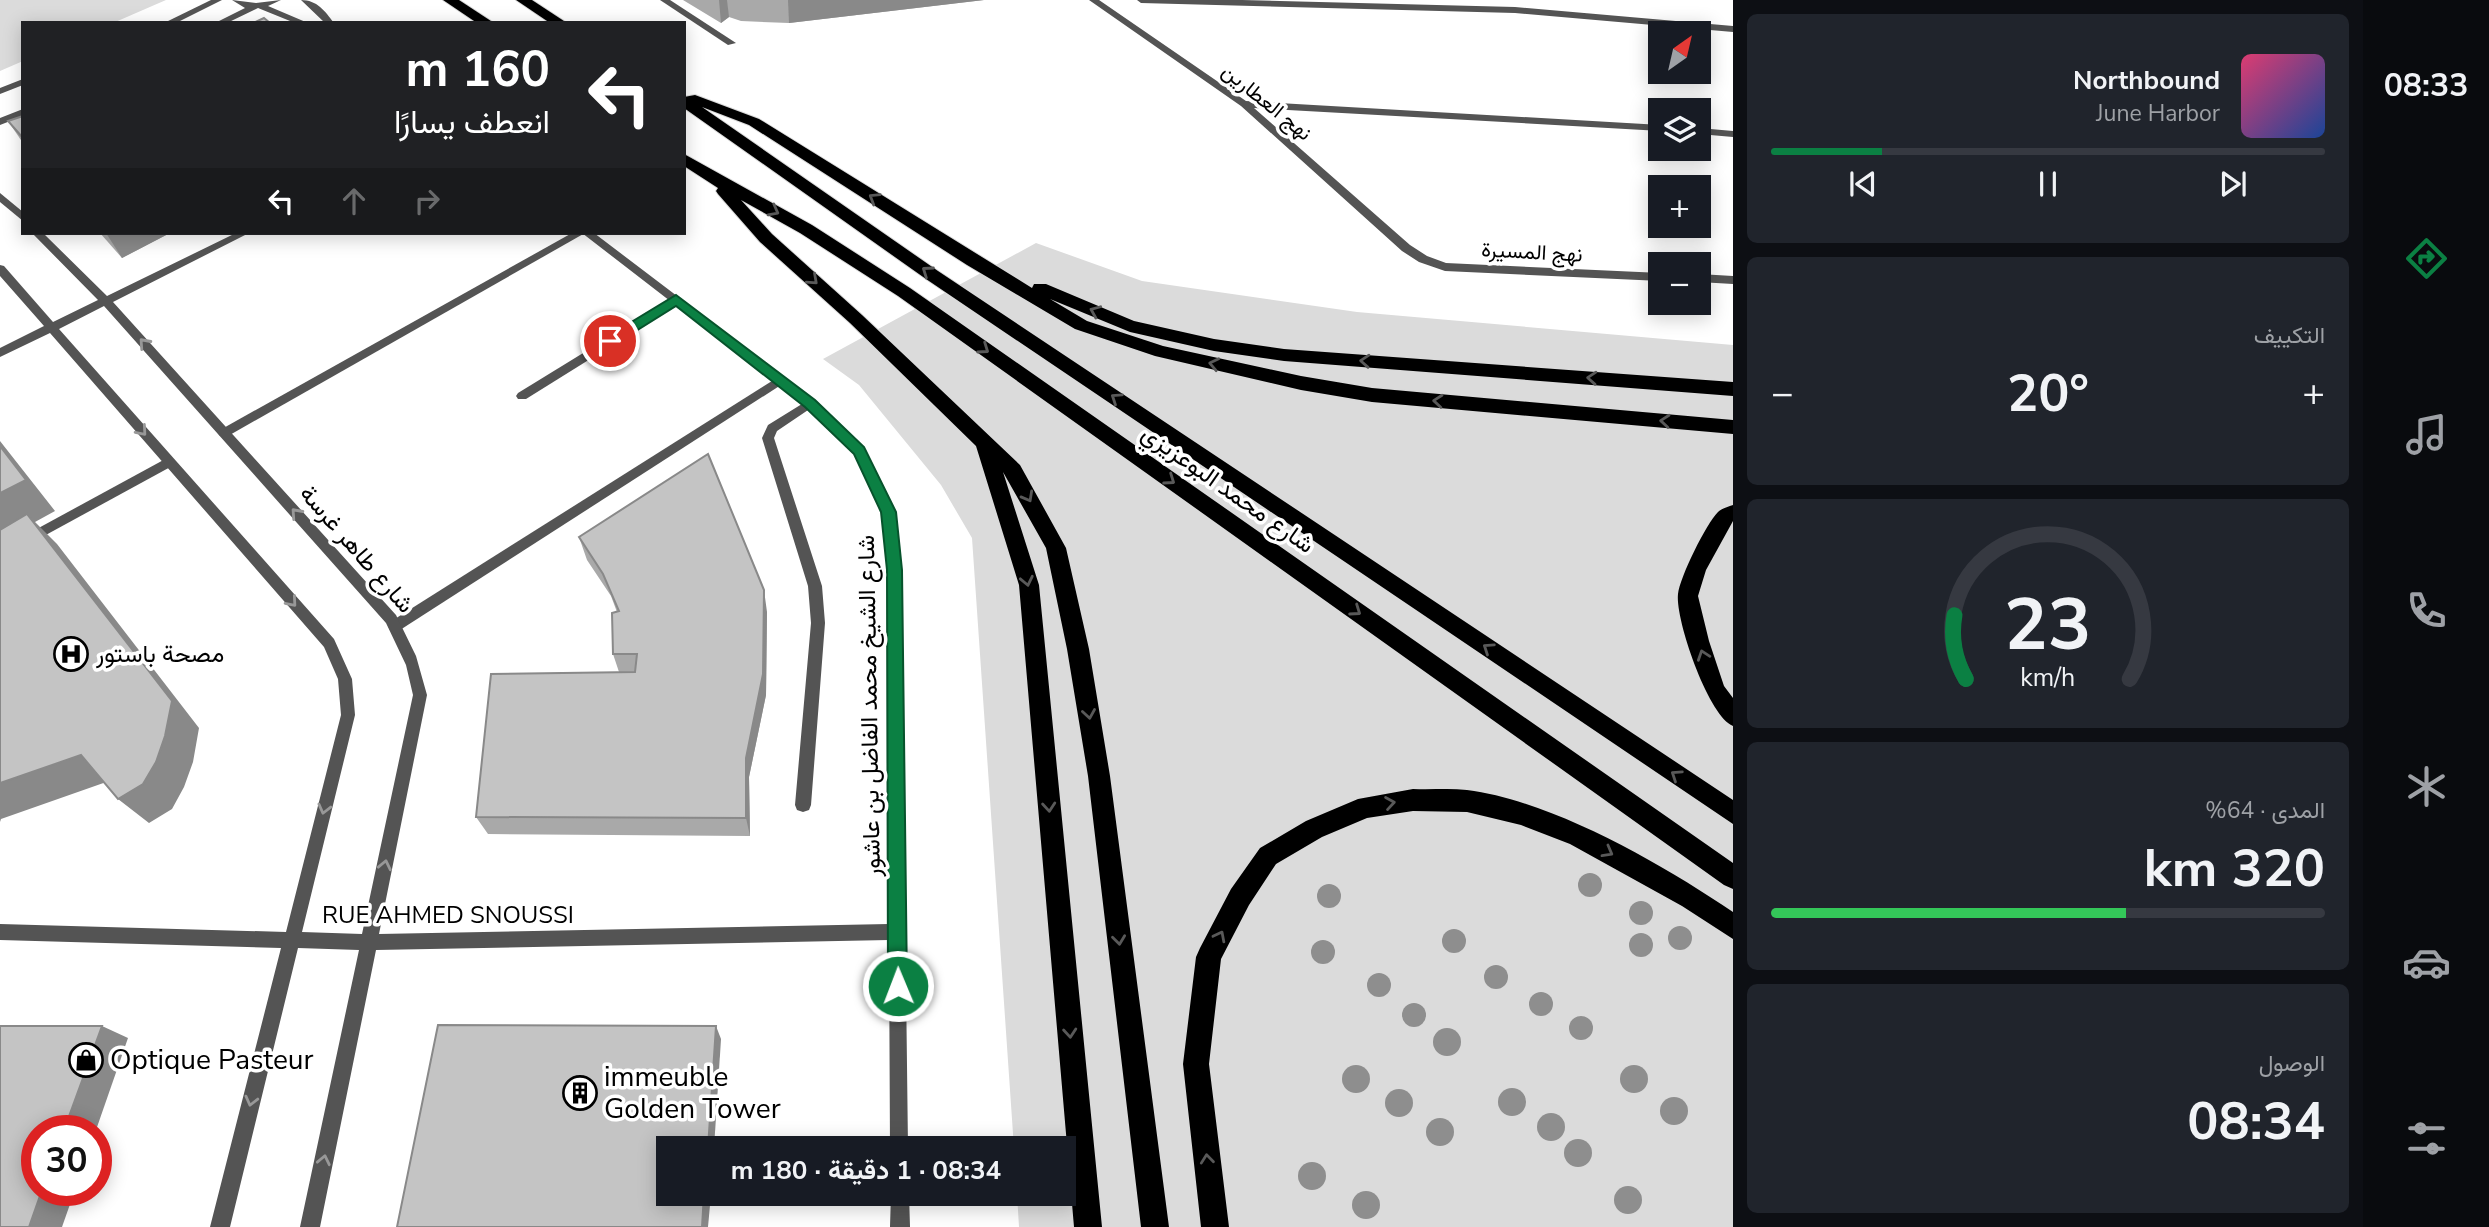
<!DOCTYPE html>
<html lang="ar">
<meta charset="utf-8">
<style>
body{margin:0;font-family:"Nunito Sans",Vazirmatn,sans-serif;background:#20242c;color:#f1f3f6;direction:rtl;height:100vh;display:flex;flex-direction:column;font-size:26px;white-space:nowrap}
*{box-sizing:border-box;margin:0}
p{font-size:23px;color:#9ea1a6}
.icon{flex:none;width:38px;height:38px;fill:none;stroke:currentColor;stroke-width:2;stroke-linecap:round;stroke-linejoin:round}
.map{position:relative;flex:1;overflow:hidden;direction:ltr}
.drawer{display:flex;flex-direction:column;gap:14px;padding:14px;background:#0d0f14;width:630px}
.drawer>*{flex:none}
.top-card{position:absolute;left:21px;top:21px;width:665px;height:214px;border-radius:0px;box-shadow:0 4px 18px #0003;direction:rtl;background:#202124;color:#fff;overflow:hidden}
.needle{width:46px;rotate:34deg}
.controls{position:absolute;left:1648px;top:21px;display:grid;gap:14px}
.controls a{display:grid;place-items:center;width:63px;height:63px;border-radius:0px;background:#171b24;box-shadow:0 4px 18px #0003;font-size:35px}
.speed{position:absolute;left:21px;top:1115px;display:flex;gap:14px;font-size:35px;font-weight:700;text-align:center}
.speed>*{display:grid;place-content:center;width:91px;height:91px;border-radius:50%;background:#171b24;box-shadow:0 4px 18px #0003;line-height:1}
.speed .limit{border:10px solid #d22;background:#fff;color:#111}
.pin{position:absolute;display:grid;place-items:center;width:60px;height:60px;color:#fff;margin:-30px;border:4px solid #fff;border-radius:50%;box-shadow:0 2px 7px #0007}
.me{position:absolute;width:77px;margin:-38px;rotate:359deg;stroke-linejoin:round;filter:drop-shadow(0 0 5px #0008)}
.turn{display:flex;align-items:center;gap:24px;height:147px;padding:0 21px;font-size:32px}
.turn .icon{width:91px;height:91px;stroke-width:2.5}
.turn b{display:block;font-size:49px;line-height:60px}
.lanes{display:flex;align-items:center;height:66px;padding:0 21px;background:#0003;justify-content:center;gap:35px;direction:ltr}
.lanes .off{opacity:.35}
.big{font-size:52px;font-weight:700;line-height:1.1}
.drawer .card{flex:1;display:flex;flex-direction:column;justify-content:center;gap:10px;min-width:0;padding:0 24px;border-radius:10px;background:#20242c}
.drawer .dial{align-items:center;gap:0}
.dial svg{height:182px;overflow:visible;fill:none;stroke:#363941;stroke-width:7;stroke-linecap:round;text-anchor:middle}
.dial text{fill:#f1f3f6;stroke:none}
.song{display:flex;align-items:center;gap:21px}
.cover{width:84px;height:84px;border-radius:10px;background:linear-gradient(135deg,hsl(340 70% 55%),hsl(220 70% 35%))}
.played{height:7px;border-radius:4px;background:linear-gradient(90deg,#0b8043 20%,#363941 20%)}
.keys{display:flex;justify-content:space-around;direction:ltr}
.heat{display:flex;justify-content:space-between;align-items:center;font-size:38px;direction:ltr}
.charge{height:10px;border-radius:5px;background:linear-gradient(90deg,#34c759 64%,#363941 0)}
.trip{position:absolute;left:656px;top:1136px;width:420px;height:70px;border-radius:0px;background:#171b24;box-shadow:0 4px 18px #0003;font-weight:700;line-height:70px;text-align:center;direction:rtl}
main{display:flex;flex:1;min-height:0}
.dock{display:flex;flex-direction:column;width:126px;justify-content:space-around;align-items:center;background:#090b0e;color:#9ea1a6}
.dock .icon{width:49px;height:49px}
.dock .on{color:#0b8043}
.dock b{font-size:32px;color:#f1f3f6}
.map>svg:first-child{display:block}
</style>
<main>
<nav class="dock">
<b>08:33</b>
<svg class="icon on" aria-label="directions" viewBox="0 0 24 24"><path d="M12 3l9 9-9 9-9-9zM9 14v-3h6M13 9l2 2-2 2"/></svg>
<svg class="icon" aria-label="music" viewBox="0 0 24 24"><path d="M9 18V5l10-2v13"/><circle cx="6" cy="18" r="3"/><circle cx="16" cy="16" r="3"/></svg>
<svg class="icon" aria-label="phone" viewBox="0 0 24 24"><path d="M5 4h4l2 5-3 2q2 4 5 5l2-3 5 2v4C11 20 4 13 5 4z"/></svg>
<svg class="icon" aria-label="climate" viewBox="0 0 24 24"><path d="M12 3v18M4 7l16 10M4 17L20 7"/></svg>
<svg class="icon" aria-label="car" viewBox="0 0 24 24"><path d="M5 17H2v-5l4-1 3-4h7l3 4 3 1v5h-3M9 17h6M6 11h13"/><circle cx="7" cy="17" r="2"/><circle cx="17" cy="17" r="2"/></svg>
<svg class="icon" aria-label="filters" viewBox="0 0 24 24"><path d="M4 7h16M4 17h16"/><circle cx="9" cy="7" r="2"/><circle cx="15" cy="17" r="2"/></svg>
</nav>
<section class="drawer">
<div class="card">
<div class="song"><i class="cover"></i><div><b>Northbound</b><p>June Harbor</p></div></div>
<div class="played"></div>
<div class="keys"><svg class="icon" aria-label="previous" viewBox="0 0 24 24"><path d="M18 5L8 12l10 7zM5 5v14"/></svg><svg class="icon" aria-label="pause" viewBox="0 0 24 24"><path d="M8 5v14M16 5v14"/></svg><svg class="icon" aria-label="next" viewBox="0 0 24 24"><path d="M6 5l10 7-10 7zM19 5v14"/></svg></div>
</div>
<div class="card"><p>التكييف</p>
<div class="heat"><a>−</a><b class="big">20°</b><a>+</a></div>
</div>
<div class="card dial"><svg viewBox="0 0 100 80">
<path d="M14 69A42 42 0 1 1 86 69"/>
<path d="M14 69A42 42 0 0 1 9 41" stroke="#0b8043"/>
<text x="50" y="56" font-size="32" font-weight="700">23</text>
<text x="50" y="72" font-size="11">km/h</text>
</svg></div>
<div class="card"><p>المدى · 64%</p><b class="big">320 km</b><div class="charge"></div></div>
<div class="card"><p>الوصول</p><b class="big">08:34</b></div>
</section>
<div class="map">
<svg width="1733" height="1227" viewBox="0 0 1733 1227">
<rect width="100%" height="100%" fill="#fff"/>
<g fill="#dbdbdb">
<path d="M0 0H166L113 23H23V61L0 71Z"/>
<path d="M1036 243 1142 281 1357 312 1733 345V1227H1019L1017 1194H1064V1148H1014L972 538 941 485 859 385 823 359Z"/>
</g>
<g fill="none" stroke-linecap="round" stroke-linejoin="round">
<g stroke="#dbdbdb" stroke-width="2">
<g id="motorway">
<path d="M443 0H459L494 23H477Z"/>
<path d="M516 0H532L567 23H550Z"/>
<path d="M695 95 759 119 1032 288 1034 284H1046L1134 321 1214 339 1284 349 1733 382V396L1284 361 1214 351 1130 332 1050 299 1087 321 1163 346 1301 376 1372 388 1733 420V434L1372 402 1301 390 1155 356 1075 329 967 265 749 125 702 107 938 271 1733 800V824L926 279 684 108V97Z"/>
<path d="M684 154 812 225 910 288 1733 863V889L1724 885 898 296 800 233 741 200 772 234 862 315 1020 465 1066 548 1089 649 1110 776 1169 1227H1141L1088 776 1067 649 1046 548 1003 472 1039 585 1102 1227H1074L1019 585 976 446 850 323 760 242 718 194 716 191 718 188 684 166Z"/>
<path d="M1733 505V521L1706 570 1698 596 1709 641 1724 686 1733 698V726C1709 717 1675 620 1678 594 1680 577 1706 524 1718 512 1722 508 1728 507 1733 505Z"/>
<path d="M1413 789C1431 790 1449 788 1467 790 1553 801 1662 864 1733 912V939L1682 906 1570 844 1521 825 1467 812 1413 811 1367 818 1322 837 1276 864 1249 905 1221 959 1209 1064 1229 1227H1201L1183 1064 1196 957 1200 948 1231 889 1260 848 1306 821 1358 799Z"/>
</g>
</g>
<g fill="#545454" fill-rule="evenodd">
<path d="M676 296 682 300 680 303 526 399H518L516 396 518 393Z"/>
<path d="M810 399 816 403 814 406 777 431 774 438 822 586 825 623 811 805 809 810 803 812 797 810 795 805 811 623 808 586 762 438 768 425Z"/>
</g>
<g fill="#545454" fill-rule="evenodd">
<path d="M572 233H585L228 436H220L218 433 220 430Z"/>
<path d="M780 376 784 377 786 380 784 383 400 630H390L388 626 390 622Z"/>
<path d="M169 457 175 462 174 465 0 560V549Z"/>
</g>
<g fill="#545454" fill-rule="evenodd">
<path d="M211 0H222L176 23H164Z"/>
<path d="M232 0 256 3 281 0 268 6 308 23H295L258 8 227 23H215L245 8Z"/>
<path d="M301 0C317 0 325 11 334 23H325Z"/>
<path d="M660 0H670L736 43 728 45Z"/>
<path d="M1089 0H1099L1246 101 1661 125V131L1254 108 1410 245 1427 256 1446 263 1661 273V281L1445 271 1419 262 1402 251 1241 106Z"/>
<path d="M1137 0H1242L1515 7 1733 26V32L1515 13 1141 3Z"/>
<path d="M23 79V85L0 94V88Z"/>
<path d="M23 109V116L0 125V118Z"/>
<path d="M1699 128 1733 131V137L1699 134Z"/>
<path d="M0 193 23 212V221L0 202Z"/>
<path d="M32 233H43L107 296 236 233H249L113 302 396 615 416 656 427 695 379 934 889 924 887 570 882 512 854 454 806 406 582 233H594L814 400 863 448 896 512 901 570 908 1148H890L889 940 376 950 320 1227H300L359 950 298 948 230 1227H210L281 948 0 940V924L286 932 341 715 338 679 324 647 50 333 0 357V348L44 326 0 276V265L4 266 53 322 98 300ZM104 306 386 623 406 665 413 695 362 934 302 932 355 715 352 679 334 639 59 329Z"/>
<path d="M1699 274 1733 276V284L1699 282Z"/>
<path d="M891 1194H909L910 1227H890Z"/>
</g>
<use href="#motorway" fill="#000" fill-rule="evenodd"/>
</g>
<g fill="#8e8e8e">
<circle cx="1590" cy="885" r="12"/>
<circle cx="1329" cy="896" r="12"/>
<circle cx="1641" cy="913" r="12"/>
<circle cx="1680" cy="938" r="12"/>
<circle cx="1454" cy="941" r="12"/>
<circle cx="1641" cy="945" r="12"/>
<circle cx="1323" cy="952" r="12"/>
<circle cx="1496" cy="977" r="12"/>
<circle cx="1379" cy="985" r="12"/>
<circle cx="1541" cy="1004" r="12"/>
<circle cx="1414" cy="1015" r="12"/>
<circle cx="1581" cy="1028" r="12"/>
<circle cx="1447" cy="1042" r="14"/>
<circle cx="1356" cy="1079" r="14"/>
<circle cx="1634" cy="1079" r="14"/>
<circle cx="1512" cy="1102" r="14"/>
<circle cx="1399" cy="1103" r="14"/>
<circle cx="1674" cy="1111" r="14"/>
<circle cx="1551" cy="1127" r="14"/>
<circle cx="1440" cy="1132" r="14"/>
<circle cx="1578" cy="1153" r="14"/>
<circle cx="1312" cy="1176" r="14"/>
<circle cx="1628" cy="1200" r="14"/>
<circle cx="1366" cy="1205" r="14"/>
</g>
<g fill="#a9a9a9">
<path d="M683 0H984L789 23 741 21 729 17 721 23Z"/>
<path d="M23 116V143L8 121Z"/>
<path d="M100 233H170L122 258Z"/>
<path d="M579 537 767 612 766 695 749 777 750 836 488 834 476 817 619 672 613 654 617 612 611 596 587 560Z"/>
</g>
<g fill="#898989">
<path d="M719 0H727L729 17 721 23Z"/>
<path d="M788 0H984L789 23Z"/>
<path d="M106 233H170L122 258Z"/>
<path d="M0 441 55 511 35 522 57 544 199 728 193 762 184 787 172 809 149 823 118 799 0 540Z"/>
<path d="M764 590 767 612 766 695 749 777 750 836 746 818V758Z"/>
<path d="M81 755 112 780 1 819 0 822V783Z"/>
<path d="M102 1026 128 1038 96 1130H64Z"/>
<path d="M716 1026 721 1039 714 1148H708Z"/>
<path d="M42 1190H75L62 1227H29Z"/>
<path d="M704 1194H711L708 1227H702Z"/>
</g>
<g fill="#c4c4c4" stroke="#898989" stroke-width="2">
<path d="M264 18 270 23H253Z"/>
<path d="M23 116V138L8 121Z"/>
<path d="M0 446 26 480 0 493Z"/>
<path d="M708 454 764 590 763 674 746 758V818L476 817 491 674 635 672 637 654H613L612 613 619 611 603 574 579 537Z"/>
<path d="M27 514 172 701 165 736 156 762 143 784 118 799 81 755 0 783V530Z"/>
<path d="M438 1025 716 1026 708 1148H668V1194H704L702 1227H397Z"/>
<path d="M0 1026H102L64 1130H37V1190H42L29 1227H0Z"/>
</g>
<defs><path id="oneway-chevron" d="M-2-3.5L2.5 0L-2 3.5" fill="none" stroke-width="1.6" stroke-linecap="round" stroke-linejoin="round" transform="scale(1.75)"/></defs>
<g stroke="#595959">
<use href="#oneway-chevron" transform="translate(874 198) rotate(-148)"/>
<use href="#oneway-chevron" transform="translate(774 211) rotate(28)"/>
<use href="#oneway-chevron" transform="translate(927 271) rotate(-145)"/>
<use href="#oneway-chevron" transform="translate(813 280) rotate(42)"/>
<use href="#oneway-chevron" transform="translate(1095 311) rotate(-157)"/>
<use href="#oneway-chevron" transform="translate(984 349) rotate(35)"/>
<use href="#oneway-chevron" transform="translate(1365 361) rotate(-176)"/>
<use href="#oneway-chevron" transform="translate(1214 364) rotate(-168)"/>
<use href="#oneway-chevron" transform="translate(1592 378) rotate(-176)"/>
<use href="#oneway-chevron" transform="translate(1116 398) rotate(-146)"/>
<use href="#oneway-chevron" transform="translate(1438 401) rotate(-175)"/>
<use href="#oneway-chevron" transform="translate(1665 421) rotate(-175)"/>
<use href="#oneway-chevron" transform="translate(1170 480) rotate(35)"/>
<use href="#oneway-chevron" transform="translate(1028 497) rotate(61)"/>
<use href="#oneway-chevron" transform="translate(1027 581) rotate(78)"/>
<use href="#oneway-chevron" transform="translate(1356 611) rotate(35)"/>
<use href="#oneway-chevron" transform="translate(1488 648) rotate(-146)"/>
<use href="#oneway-chevron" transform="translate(1703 655) rotate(-109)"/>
<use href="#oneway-chevron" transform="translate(1089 714) rotate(81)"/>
<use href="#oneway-chevron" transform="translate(1676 775) rotate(-146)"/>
<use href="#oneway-chevron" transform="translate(1390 803) rotate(-9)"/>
<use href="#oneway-chevron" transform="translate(1049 807) rotate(85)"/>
<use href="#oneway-chevron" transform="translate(1608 852) rotate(29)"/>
<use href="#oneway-chevron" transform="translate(1220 936) rotate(-63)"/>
<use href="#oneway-chevron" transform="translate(1119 940) rotate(83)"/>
<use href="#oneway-chevron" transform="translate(1070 1033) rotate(85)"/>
<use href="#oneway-chevron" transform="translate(1207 1159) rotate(-96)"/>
</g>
<g stroke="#989898">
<use href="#oneway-chevron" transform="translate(144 343) rotate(-132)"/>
<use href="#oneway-chevron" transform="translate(142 431) rotate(49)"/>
<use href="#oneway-chevron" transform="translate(296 513) rotate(-132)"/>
<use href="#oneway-chevron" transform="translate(292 602) rotate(49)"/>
<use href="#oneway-chevron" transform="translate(324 809) rotate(104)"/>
<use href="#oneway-chevron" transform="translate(385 865) rotate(-78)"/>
<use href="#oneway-chevron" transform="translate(251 1101) rotate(104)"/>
<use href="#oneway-chevron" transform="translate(324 1160) rotate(-78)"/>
</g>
<path fill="#0b8043" stroke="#07532c" stroke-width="2" d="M676 295 815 400 864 447 896 512 902 570 907 986 905 993 898 996 891 993 888 986 887 570 881 512 854 454 805 407 676 306 615 344H605V338Z"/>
<defs>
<g id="hospital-ring" transform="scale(1.75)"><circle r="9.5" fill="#fff" stroke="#000" stroke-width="1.5"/><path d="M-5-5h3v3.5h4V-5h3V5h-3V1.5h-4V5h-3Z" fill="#000"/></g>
<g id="shop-ring" transform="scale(1.75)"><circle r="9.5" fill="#fff" stroke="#000" stroke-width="1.5"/><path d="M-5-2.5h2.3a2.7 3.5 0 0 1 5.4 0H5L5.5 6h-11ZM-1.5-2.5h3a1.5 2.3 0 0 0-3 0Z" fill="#000"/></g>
<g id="building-ring" transform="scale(1.75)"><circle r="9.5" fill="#fff" stroke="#000" stroke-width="1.5"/><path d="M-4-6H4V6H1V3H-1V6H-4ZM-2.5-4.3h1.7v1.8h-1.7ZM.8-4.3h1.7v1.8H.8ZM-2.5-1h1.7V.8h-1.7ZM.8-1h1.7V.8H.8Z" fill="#000"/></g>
</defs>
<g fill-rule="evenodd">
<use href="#hospital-ring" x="71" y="654"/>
<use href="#shop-ring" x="86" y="1060"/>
<use href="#building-ring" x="580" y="1093"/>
</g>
<g text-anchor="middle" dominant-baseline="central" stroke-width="7" stroke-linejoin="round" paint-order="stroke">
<g font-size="21" fill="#000" stroke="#fff">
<text transform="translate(1267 102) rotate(39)">نهج العطارين</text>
<text transform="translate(1532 252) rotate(3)">نهج المسيرة</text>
</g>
<g font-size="24" fill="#000" stroke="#fff">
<text transform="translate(1228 489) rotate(35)">شارع محمد البوعزيزي</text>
<text transform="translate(357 549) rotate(49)">شارع طاهر غرسة</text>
<text transform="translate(869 706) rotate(-91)">شارع الشيخ محمد الفاضل بن عاشور</text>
<text x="448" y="915">RUE AHMED SNOUSSI</text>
</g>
<g font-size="24" fill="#000" stroke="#fff" text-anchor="start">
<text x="96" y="654">مصحة باستور</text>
</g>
<g font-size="28" fill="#000" stroke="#fff" text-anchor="start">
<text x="110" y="1060">Optique Pasteur</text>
<text x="604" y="1077">immeuble<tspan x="604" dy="32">Golden Tower</tspan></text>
</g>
</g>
</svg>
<div class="controls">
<a><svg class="needle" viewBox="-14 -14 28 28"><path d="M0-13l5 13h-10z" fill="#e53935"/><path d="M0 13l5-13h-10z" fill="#9ea1a6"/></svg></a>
<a><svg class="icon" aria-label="layers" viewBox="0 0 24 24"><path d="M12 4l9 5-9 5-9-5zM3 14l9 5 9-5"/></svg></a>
<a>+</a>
<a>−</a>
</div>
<div class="speed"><div class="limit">30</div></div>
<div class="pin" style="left:610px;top:341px;background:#d93025"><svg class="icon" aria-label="arrive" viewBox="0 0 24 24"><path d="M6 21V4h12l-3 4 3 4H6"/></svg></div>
<svg class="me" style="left:898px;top:986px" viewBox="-20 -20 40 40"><circle r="17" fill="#0b8043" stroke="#fff" stroke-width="3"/><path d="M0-11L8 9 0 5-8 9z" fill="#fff"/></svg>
<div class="trip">08:34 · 1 دقيقة · 180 m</div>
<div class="top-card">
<div class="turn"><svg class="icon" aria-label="left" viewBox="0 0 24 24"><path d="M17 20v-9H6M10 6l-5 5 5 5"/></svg><div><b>160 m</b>انعطف يسارًا</div></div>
<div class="lanes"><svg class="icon" aria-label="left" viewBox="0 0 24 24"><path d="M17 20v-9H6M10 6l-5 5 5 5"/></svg><svg class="icon off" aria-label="ahead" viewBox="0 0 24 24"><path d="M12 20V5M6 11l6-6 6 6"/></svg><svg class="icon off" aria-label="right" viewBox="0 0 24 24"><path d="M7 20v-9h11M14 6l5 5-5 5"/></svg></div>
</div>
</div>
</main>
